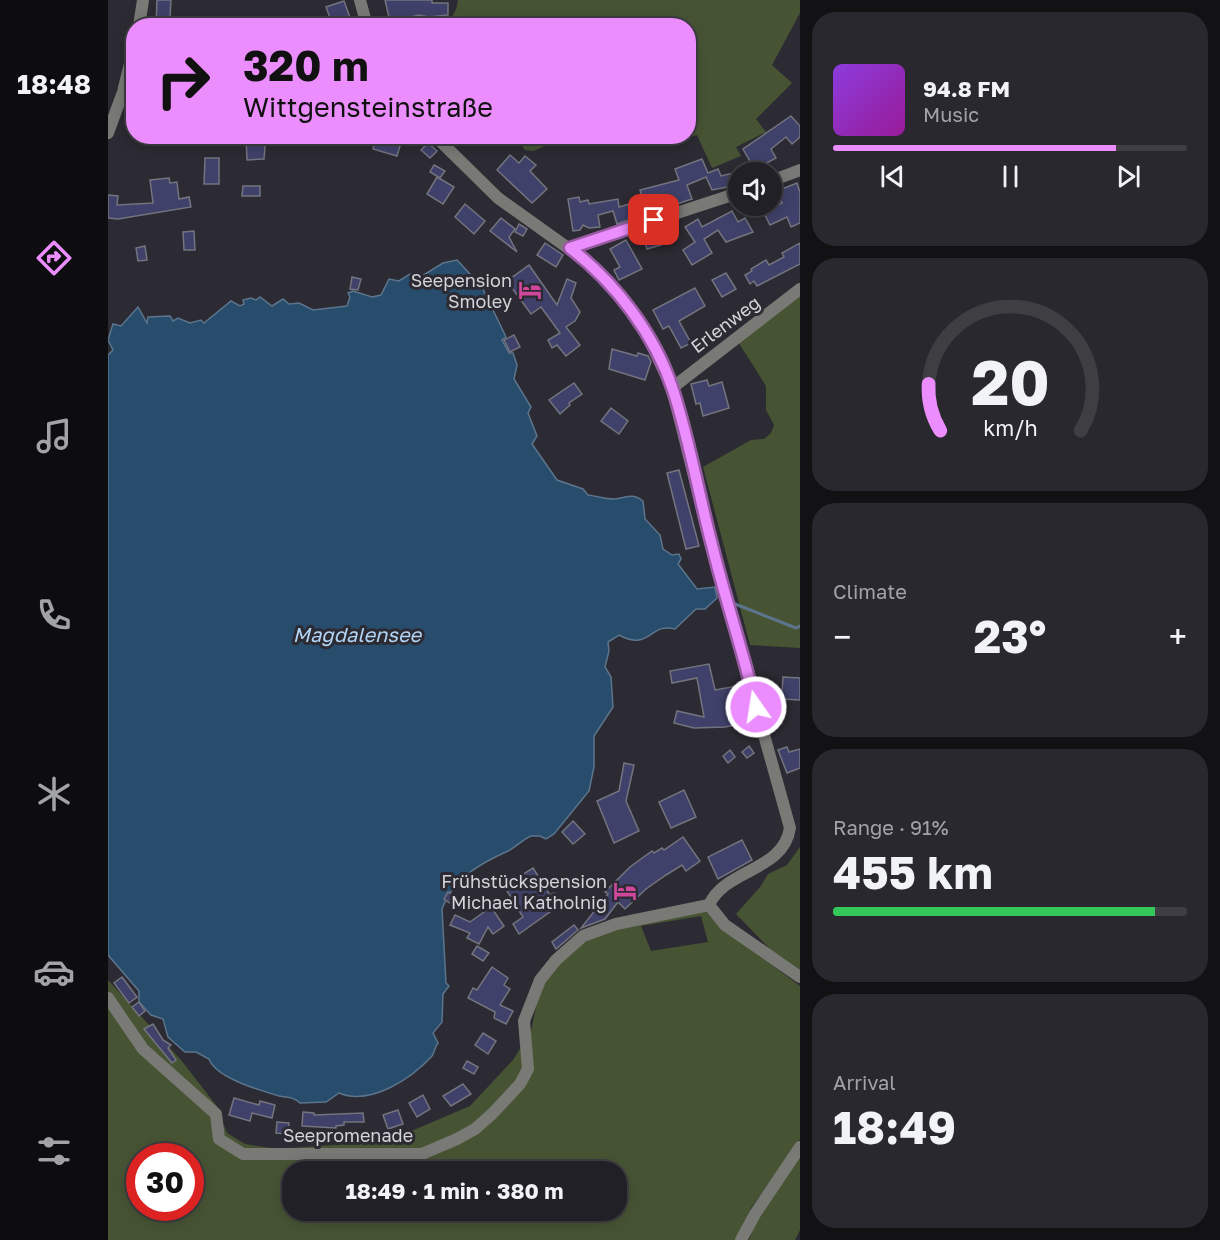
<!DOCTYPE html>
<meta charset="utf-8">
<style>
body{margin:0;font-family:"Golos Text",sans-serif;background:#29282e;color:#f1f3f6;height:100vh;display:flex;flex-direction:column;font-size:22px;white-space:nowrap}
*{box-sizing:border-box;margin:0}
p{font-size:20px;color:#a2a3a7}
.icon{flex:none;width:33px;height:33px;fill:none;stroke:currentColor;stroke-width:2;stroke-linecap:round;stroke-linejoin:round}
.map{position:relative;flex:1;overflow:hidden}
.side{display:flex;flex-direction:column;gap:12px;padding:12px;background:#121215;width:420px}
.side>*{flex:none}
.hud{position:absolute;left:18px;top:18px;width:570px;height:126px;border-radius:24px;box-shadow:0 3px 15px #0003,0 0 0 2px #3e3e43;background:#eb8dfc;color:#111;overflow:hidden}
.fabs{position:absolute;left:620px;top:162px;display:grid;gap:12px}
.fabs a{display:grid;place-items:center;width:54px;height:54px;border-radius:50%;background:#212026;box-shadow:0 3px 15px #0003,0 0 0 2px #3e3e43;font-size:30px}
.speed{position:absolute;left:18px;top:1143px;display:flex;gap:12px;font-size:30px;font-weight:700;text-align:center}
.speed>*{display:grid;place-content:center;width:78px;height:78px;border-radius:50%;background:#212026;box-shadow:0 3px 15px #0003,0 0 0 2px #3e3e43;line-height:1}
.speed .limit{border:9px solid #d22;background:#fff;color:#111}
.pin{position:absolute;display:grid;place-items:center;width:51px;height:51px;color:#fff;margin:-26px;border-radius:12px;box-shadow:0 3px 9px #0006}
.me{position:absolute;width:66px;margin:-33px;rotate:347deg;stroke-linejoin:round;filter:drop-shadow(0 0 4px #0008)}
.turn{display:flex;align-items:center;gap:21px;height:126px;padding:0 18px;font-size:27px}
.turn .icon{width:78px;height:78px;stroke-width:2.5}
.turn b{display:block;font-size:42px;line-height:51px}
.big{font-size:45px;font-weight:700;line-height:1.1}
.side .card{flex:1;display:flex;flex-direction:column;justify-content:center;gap:9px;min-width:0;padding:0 21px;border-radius:24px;background:#29282e}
.side .dial{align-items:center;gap:0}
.dial svg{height:156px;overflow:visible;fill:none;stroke:#3e3e43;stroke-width:7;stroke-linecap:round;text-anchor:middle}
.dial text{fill:#f1f3f6;stroke:none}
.song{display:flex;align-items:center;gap:18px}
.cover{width:72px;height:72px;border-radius:9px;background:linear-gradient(135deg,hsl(270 70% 55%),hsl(300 70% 35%))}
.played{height:6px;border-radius:3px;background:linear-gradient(90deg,#eb8dfc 80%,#3e3e43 80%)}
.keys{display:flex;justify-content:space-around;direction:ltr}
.heat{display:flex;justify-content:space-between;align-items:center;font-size:33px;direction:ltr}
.charge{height:9px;border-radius:4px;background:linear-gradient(90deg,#34c759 91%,#3e3e43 0)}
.trip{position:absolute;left:174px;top:1161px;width:345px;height:60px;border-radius:24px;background:#212026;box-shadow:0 3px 15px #0003,0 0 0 2px #3e3e43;font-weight:700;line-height:60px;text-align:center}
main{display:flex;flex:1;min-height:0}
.tab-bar{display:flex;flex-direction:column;width:108px;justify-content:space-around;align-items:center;background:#0d0d0f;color:#a2a3a7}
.tab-bar .icon{width:42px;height:42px}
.tab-bar .active{color:#eb8dfc}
.tab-bar b{font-size:27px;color:#f1f3f6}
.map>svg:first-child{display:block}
</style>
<main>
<nav class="tab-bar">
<b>18:48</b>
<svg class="icon active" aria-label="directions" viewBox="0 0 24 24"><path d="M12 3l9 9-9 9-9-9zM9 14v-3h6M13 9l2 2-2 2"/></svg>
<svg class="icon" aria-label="music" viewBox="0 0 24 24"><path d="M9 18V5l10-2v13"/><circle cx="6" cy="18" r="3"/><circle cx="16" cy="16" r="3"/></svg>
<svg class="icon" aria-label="phone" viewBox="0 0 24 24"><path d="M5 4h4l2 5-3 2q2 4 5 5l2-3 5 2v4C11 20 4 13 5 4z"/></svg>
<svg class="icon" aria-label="climate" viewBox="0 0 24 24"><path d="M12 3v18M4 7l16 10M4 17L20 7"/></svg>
<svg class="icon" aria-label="car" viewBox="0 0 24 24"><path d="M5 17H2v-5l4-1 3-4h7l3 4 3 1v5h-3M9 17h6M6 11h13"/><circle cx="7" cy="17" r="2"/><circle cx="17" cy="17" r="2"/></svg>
<svg class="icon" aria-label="filters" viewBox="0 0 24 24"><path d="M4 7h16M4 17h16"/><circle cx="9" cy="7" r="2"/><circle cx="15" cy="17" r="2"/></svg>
</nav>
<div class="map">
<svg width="692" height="1240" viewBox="0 0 692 1240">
<rect width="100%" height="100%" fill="#2c2a32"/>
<g fill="#475434" fill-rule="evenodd">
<path d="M350 0H692V13L664 65 684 83 648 119 658 132 628 147 633 156 604 168 589 135 569 141 567 137 580 136V26H328C343 20 348 15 350 0Z"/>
<path d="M407 137H456L426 151 417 150Z"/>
<path d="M692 291V648L642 645 595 467 643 440 656 439 663 433 666 425 658 410V386L629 340Z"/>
<path d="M692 847V970L662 949 628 914 653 886 660 874 679 865Z"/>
<path d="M602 909 652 956 692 986V1139L643 1208 629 1240H0V980L73 1060 108 1105 119 1133 137 1144 169 1149 280 1141 362 1106 405 1060 423 1031 432 988 460 951 507 926ZM593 916 600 942 543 951 533 926ZM32 1156H82V1208H32ZM184 1172H508V1210H184Z"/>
<path d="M692 1156V1230L687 1240H641L647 1224Z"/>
</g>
<path fill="#274c6c" stroke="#5c758d" stroke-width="1.5" d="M349 260 374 287 398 337 394 340 401 353H405L409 365 406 379 423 407 420 413 429 436 424 444 449 480 475 489 480 495C488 496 498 499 506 499 518 498 524 492 535 501L537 519 552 535 555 549 564 555 571 554 573 559 570 564 589 589 607 587 609 598 597 609H588L567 629C541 622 542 652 511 635L500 642 501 651 497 667 503 677 505 707 486 736V767L481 791 446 834 438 839 432 836H423C414 840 408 847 400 851 373 863 344 879 334 909L338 983 341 986 335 994 334 1022 325 1033 330 1043C326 1048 327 1052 324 1056 303 1079 262 1106 231 1093L218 1102 192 1103C184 1096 180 1098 171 1096 151 1090 108 1078 101 1059L88 1052H77L60 1037 55 1019 43 1015 31 1002V991L0 955V355L5 350 0 340 5 324 13 326 30 307 39 323 40 317 62 316 65 321 70 318 82 323 93 320 96 323 123 301 132 306 136 304 135 300 143 298 148 300 152 297 164 306 175 299 181 304 191 303 205 310 239 306 242 297 240 293 245 291 264 297 273 295 281 279 291 281 302 274 314 276 335 263Z"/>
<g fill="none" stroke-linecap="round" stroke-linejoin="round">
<path stroke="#5c758d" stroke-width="3" d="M622 602 688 628 692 626"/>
</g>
<g fill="#3f416a" stroke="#73747e" stroke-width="1.5">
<path d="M49 0H63L62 18 79 23V26H48Z"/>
<path d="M277 0H324V3H340V15L321 17 311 15 282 22Z"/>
<path d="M236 1 245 26H225L218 7Z"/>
<path d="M683 116 692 126V137L684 144 678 137 663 149 668 158 651 167 654 172H643L639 165 643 163 635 149Z"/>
<path d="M138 136H158L156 159 139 160Z"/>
<path d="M268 136H295L289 156 265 149Z"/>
<path d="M320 143 329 151 322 158 313 150Z"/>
<path d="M402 155 411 163 417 156 428 165 422 171 439 189 424 203 389 170Z"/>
<path d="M97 158H111V184H96Z"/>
<path d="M594 159 600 173 610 169 613 176 630 172V185L604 190 598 177 579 185 584 199 509 224 505 211 490 215 492 227 481 228 475 225 472 230 465 231 460 199 471 197 472 202 480 200 481 204 510 199 511 207 535 200 532 190 571 180 567 169Z"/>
<path d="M326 165 337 171 332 178 322 172Z"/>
<path d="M329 177 346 187 335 204 319 194Z"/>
<path d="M61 178 62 183 69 182 71 199 81 197 83 207 10 219 0 218V195L10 196 9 205 45 203 42 180Z"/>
<path d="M689 183 692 192V223L683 227 679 217 662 225 655 211 674 203 669 191Z"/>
<path d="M135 186H152V196H134Z"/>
<path d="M357 204 377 221 366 234 347 217Z"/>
<path d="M624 211 630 222 637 218 645 232 618 242 610 230 596 239 604 253 584 265 575 250 587 242 577 227 590 219 594 227Z"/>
<path d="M393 218 407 229 401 237 409 252 382 231Z"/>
<path d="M411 224 419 229 415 236 407 232Z"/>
<path d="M86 231 87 250H76L75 232Z"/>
<path d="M549 231 553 245 539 249 535 236Z"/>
<path d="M518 240 534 269 511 280 506 270 512 267 502 249Z"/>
<path d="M437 243 455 255 448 267 429 255Z"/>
<path d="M692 243V264L649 286 646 281 642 284 637 275 644 271 643 269 658 260 661 265 676 257 674 253Z"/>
<path d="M37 246 39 260 30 261 28 248Z"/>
<path d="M421 265 449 305 459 279 468 283 463 298 472 312 467 321 458 327 472 345 458 356 449 345 444 348 440 340 452 333 433 307 423 314 399 281Z"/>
<path d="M618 273 628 289 614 297 604 280Z"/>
<path d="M244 277 253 279 250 290 242 289Z"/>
<path d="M587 288 597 306 571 321 583 343 573 348 561 326 555 329 545 310Z"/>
<path d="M406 335 412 347 402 352 396 340Z"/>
<path d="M504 349 529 356 530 353 540 356 543 362 537 380 501 369Z"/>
<path d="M599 380 601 386 614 382 621 408 595 416 592 403 588 404 583 384Z"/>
<path d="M466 383 474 394 461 403 462 405 452 414 441 400Z"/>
<path d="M503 408 520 421 511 434 493 421Z"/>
<path d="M571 470 591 546 578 549 559 473Z"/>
<path d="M601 664 607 690 629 686 638 723 617 727 586 728 566 723 569 711 596 717 589 678 564 683 562 671Z"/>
<path d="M675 677 692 678V700L675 699 674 706 662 705 663 693H674Z"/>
<path d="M641 746 646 753 639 758 634 752Z"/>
<path d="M679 747 681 752 692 749V768L679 773 670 750Z"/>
<path d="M622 750 627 757 620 763 615 756Z"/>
<path d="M516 763 526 765 518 801 531 831 506 843 489 801 511 791Z"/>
<path d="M576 790 588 817 563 828 551 802Z"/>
<path d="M465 821 477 834 465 844 454 832Z"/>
<path d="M575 837 592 861 578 871 574 865 558 875 538 889 517 909 510 902 497 919 473 928 500 894 497 892 522 867 544 851 546 853 554 848 556 850Z"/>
<path d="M634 840 644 860 610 879 600 857Z"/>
<path d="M425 868 442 895 446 893 453 904 411 934 405 924 415 917 396 886Z"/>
<path d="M340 892 351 899 346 906 336 899Z"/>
<path d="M383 907 396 926 385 934 380 927 371 944 359 938 362 933 342 925 347 915 362 922Z"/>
<path d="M466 925 470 930 448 949 444 942Z"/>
<path d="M369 946 381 953 375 961 364 954Z"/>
<path d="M384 967 400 978 396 985 402 989 392 1005 405 1011 398 1024 386 1018 387 1012 360 998 365 988 369 990Z"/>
<path d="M14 977 29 997 21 1003 6 983Z"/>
<path d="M31 1002 37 1011 31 1016 24 1007Z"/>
<path d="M45 1024 55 1040 63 1045 60 1048 68 1060 64 1063 36 1029Z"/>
<path d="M375 1033 388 1041 380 1054 367 1045Z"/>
<path d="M359 1061 370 1067 366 1074 355 1068Z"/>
<path d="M355 1084 363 1094 343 1106 335 1096Z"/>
<path d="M315 1095 322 1109 309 1117 301 1103Z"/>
<path d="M126 1098 151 1105 152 1101 167 1105 164 1118 144 1113 142 1121 121 1115Z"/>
<path d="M290 1110 295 1124 280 1129 275 1115Z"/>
<path d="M195 1112 206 1113V1115L255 1113 256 1122H236V1125L228 1126V1128L194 1126Z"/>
<path d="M169 1122 181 1123 180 1134 168 1133Z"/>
</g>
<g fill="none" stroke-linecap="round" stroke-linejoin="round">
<g stroke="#797a75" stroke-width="12">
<path d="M252 0 259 26"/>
<path d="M31 26 35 0"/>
<path d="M0 133 15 92 26 47"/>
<path d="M327 136 390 198 481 263 515 300 539 335 564 388 605 552 682 828C675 872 618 868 601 905L617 925 692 977"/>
<path d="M663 181 692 170"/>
<path d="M462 248 630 193"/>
<path d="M564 388 692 289"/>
<path d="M0 998 35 1049 108 1114 111 1139 135 1154H314L349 1139 367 1129 384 1114 412 1084 420 1069 416 1021 432 980 448 960 475 936 508 924 601 905"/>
<path d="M633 1240 647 1214 692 1147"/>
</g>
</g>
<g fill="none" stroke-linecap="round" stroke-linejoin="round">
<g stroke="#995ca4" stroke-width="15">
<path id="route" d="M546 220 462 248C508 283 547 335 565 390 582 442 591 497 605 549 618 602 636 654 648 707"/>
</g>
<use href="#route" stroke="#eb8dfc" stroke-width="10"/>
</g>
<defs>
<g id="hotel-bare" transform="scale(1.8)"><path d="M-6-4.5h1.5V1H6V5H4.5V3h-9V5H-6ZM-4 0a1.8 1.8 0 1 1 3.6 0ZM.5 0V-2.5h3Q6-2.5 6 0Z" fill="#d1479c" stroke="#2c2a32" stroke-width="2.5" paint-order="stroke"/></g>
</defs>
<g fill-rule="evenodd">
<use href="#hotel-bare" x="422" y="290"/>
<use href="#hotel-bare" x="517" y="891"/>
</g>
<g text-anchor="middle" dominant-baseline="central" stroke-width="6" stroke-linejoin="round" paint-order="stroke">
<g font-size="18" fill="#d6d4da" stroke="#2c2a32" text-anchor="end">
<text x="404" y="280">Seepension<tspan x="404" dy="21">Smoley</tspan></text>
<text x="499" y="881">Frühstückspension<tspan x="499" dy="21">Michael Katholnig</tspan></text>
</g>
<g font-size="18" fill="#d6d4da" stroke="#2c2a32">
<text transform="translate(617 324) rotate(-37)">Erlenweg</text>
<text x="240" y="1135">Seepromenade</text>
</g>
<g font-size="20" font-style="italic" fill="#b2d5f6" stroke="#2c2a32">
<text x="249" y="634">Magdalensee</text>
</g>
</g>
</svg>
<div class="fabs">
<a><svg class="icon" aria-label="sound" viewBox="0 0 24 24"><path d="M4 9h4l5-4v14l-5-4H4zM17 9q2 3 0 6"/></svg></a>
</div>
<div class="speed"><div class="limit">30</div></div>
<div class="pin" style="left:546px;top:220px;background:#d93025"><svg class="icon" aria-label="arrive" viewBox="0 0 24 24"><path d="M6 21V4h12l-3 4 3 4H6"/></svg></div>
<svg class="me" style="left:648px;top:707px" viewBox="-20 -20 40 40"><circle r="17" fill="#eb8dfc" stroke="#fff" stroke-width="3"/><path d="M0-11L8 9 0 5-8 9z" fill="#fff"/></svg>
<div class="trip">18:49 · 1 min · 380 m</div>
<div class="hud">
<div class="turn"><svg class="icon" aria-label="right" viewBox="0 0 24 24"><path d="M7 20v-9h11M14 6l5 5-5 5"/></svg><div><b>320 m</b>Wittgensteinstraße</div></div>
</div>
</div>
<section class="side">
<div class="card">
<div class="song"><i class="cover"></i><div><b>94.8 FM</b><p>Music</p></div></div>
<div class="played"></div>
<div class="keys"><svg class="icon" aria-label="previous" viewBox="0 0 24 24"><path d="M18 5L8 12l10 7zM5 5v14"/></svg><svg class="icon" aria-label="pause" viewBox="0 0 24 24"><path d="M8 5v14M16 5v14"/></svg><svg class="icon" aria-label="next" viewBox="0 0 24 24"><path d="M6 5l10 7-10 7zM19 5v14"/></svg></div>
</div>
<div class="card dial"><svg viewBox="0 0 100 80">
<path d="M14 69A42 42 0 1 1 86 69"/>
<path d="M14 69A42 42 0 0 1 8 45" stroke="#eb8dfc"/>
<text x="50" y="56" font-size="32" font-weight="700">20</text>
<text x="50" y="72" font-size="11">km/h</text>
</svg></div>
<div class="card"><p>Climate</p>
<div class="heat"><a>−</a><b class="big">23°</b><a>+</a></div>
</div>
<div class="card"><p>Range · 91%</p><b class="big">455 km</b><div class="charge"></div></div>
<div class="card"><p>Arrival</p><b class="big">18:49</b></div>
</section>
</main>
